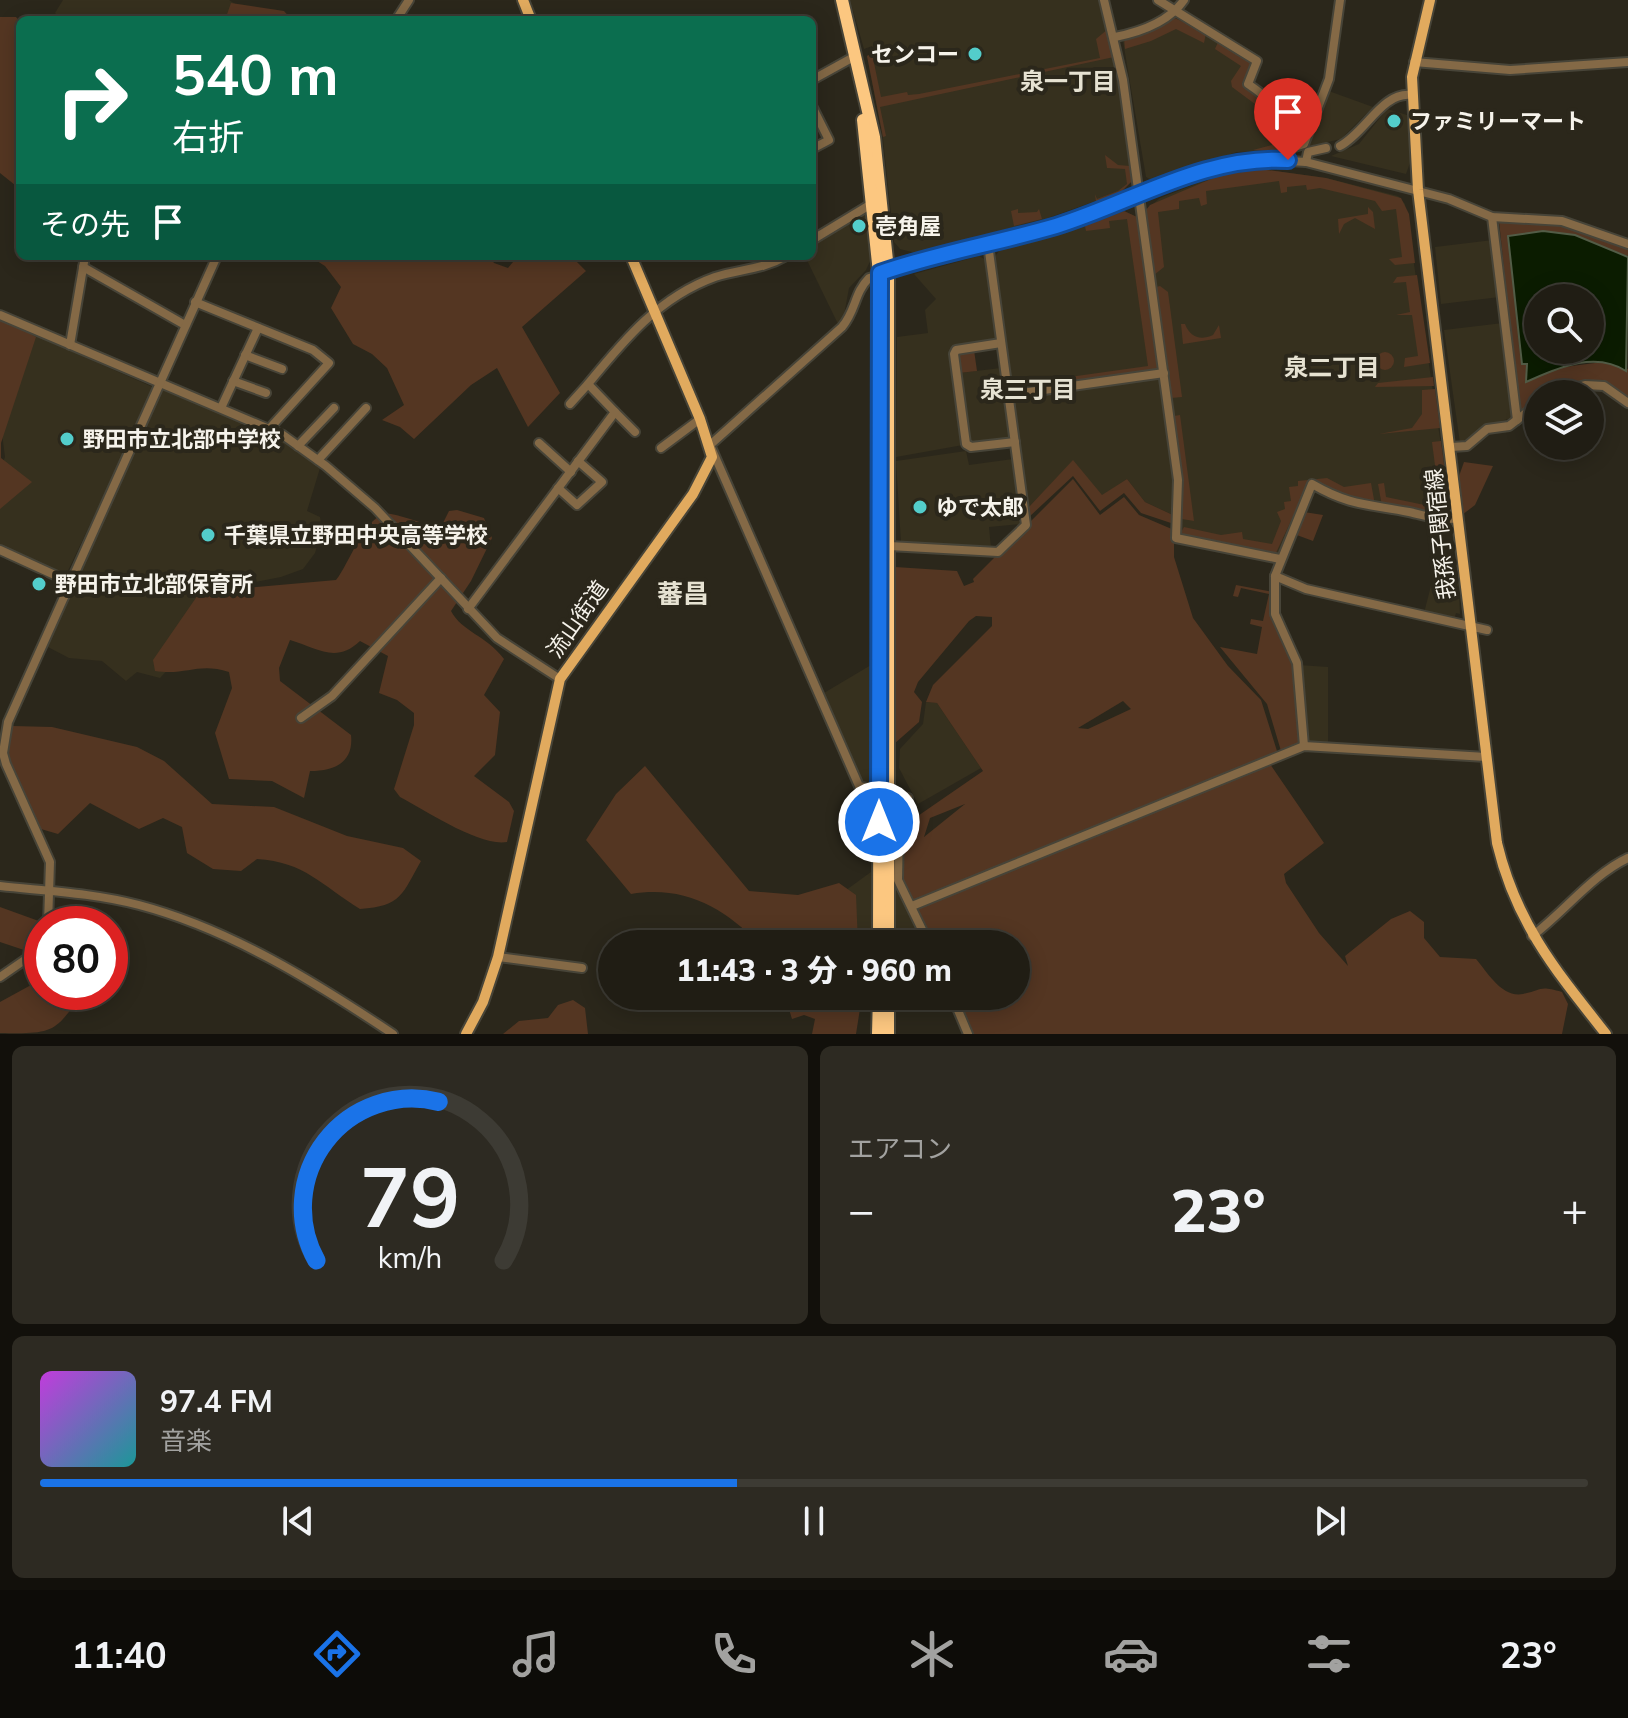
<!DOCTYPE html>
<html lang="ja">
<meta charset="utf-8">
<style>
body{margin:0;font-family:Mulish,"Noto Sans JP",sans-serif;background:#2d2a22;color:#f1f3f6;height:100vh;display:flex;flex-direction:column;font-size:30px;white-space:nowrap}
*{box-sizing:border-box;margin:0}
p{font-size:26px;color:#a2a2a0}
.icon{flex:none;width:44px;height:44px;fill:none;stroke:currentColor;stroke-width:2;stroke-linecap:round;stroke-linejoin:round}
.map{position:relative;height:1034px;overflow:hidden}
.side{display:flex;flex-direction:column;gap:12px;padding:12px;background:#12100b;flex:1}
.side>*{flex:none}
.top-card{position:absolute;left:16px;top:16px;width:800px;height:244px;border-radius:12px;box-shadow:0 4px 20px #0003,0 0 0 2px #3d3b34;background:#0b6e4f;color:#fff;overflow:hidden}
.buttons{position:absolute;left:1524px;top:284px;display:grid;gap:16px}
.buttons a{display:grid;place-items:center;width:80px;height:80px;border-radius:50%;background:#201d14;box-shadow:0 4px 20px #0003,0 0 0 2px #3d3b34;font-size:40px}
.speed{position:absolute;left:24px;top:906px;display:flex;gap:16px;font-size:40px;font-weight:700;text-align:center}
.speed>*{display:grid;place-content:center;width:104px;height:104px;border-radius:50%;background:#201d14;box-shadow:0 4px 20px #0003,0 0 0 2px #3d3b34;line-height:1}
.speed .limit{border:12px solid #d22;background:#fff;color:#111}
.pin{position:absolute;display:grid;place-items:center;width:68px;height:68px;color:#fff;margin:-82px -34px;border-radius:50% 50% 50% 0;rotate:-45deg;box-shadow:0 0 8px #0007}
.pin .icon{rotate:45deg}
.me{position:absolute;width:88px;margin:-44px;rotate:0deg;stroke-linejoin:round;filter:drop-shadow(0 0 6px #0008)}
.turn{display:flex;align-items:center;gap:28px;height:168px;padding:0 24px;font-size:36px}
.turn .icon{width:104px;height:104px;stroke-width:2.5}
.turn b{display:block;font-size:56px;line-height:68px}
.then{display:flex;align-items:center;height:76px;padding:0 24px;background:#0003;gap:16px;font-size:30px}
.big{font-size:60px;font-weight:800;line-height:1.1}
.side .tile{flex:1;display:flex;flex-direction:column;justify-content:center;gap:12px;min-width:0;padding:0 28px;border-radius:12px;background:#2d2a22}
.side .dial{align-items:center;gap:0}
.dial svg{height:208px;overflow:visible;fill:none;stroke:#3d3b34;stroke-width:7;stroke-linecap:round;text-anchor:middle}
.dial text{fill:#f1f3f6;stroke:none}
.song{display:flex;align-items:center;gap:24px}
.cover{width:96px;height:96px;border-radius:12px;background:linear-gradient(135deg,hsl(290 70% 55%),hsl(180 70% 35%))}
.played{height:8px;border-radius:4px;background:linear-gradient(90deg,#1a73e8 45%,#3d3b34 45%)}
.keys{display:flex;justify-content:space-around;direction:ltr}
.heat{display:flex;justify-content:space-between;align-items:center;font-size:44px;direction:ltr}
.side .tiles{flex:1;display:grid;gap:12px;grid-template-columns:1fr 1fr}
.tile:last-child{grid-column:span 2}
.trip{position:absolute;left:598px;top:930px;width:432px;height:80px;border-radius:40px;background:#201d14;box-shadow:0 4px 20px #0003,0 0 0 2px #3d3b34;font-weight:800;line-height:80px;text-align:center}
.dock{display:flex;height:128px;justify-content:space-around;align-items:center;background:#0d0c08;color:#a2a2a0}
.dock .icon{width:56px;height:56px}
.dock .selected{color:#1a73e8}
.dock b{font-size:36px;color:#f1f3f6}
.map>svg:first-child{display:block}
</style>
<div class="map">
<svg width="1628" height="1034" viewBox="0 0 1628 1034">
<rect width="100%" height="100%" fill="#2b271b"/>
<g fill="#36301e">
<path d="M63 0H229L246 11 243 20H61L55 13Z"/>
<path d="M850 0H1098L1117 73 1132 181 1121 192 1048 218 916 253 900 249 894 242 883 139 867 56 874 51 872 46 864 49Z"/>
<path d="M1175 18 1206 33 1253 67 1242 83 1267 101 1283 151 1237 152 1152 180 1146 177 1123 41Z"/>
<path d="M1326 90 1373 107 1341 139 1305 147Z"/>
<path d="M1387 109 1407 115 1411 160 1406 174 1331 156 1359 144Z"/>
<path d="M1260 169 1326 178 1398 196 1405 204 1451 512 1438 518 1336 494 1310 480 1279 553 1180 534V463L1146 210 1160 198 1201 182Z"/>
<path d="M868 209 871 259 866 270 849 288 844 315 838 324 805 256H812V242Z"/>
<path d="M1124 211 1137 217 1159 365 1013 387 994 258 999 251Z"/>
<path d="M1493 240 1500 297 1441 304 1435 247Z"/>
<path d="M979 256 986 260 997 338 950 348 963 445 896 457 897 337 928 333 925 310 936 299 914 274Z"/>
<path d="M0 320 155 388 65 577 0 546V471L5 457 0 418Z"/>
<path d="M1503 323 1514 417 1486 426 1460 443 1444 330Z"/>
<path d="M1001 368 1011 438 969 444 959 373Z"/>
<path d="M1156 378 1161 382 1175 486V516L1145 502 1127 479 1102 496 1073 461 1027 509 1014 403 1018 398Z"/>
<path d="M165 389 275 434 320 468 307 511 320 517 322 530 315 553 303 569 281 577 220 589 204 604 186 650 160 678 137 672 126 681 102 661 69 658 46 646 160 392Z"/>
<path d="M966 451 969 465 1013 459 1021 524 989 527 991 548 901 543 896 461Z"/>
<path d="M1458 575 1460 614 1456 613 1454 620 1424 613 1433 578Z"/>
<path d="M871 665V785L860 779 824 693Z"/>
<path d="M1299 665 1328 667V742H1305Z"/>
<path d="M926 702 937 703 981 768 918 804 899 768 900 749 923 724Z"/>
<path d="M871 872V944H772Z"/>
<path d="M894 879 925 944H894Z"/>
</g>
<g fill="#543622" fill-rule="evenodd">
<path d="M231 3 284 11 292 20H225Z"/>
<path d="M0 17H16L20 22V206L17 209 15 185 0 173Z"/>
<path d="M1175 18 1206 33 1204 43 1176 29 1151 41 1125 49 1124 38Z"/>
<path d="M1108 29 1114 57 880 107 886 136 883 137 867 56 872 53 881 97 907 92 908 95 919 94 1100 58 1096 39Z"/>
<path d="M1219 40 1253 63 1242 83C1265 100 1287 118 1286 148L1283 151 1253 150 1272 145V140L1278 136 1259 107 1232 87 1231 81 1241 66 1215 49Z"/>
<path d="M1105 155 1118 165 1130 166 1132 181 1121 192 1096 202 1095 194 1097 199 1118 191 1127 184 1125 169 1107 168Z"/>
<path d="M1260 169 1326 178 1401 198 1409 214 1415 263 1395 265 1389 259 1402 257 1396 209 1382 211 1375 201 1320 188 1307 190 1306 185 1287 187V192L1281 193 1279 181 1206 191 1207 204 1201 206 1199 198 1179 201V209L1158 212 1164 267 1154 275 1146 210 1150 205 1218 176Z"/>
<path d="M1368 207 1373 212 1375 229 1355 218 1344 224 1339 234 1338 219 1368 214Z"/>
<path d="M1018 209V213L1037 212 1039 209 1042 219 1014 226 1011 211Z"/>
<path d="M1124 211 1137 217 1159 365 1155 371 1018 391 1012 385 1148 366 1127 219 1109 221 1110 228 1086 231 1085 226Z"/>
<path d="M1499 221 1563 223 1628 247V256L1543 231 1508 236 1523 364 1557 368 1602 362 1628 369V399L1606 383 1566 386 1538 394V400L1523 412 1519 410Z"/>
<path d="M309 256H489L494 263 508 268 518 256H571L586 271 522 327 560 393 528 427 497 368 471 385 414 439 400 427 382 420 404 405 387 368 372 354 353 344 331 308 341 287 325 266Z"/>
<path d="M1417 275 1430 363 1404 367 1405 358 1418 356 1412 315H1396L1410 312 1406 282 1393 283 1397 277Z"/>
<path d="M1160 286 1168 292 1182 397 1171 398 1156 287Z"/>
<path d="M0 318 36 337 1 443V458L32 482 0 509Z"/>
<path d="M1181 324H1185C1190 337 1200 341 1213 335L1219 325 1221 338 1183 344Z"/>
<path d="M974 350 977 371 959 373 957 355Z"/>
<circle cx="1385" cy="361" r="9"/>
<path d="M1433 377 1434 386 1375 387 1378 383Z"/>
<path d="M1435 389 1440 428 1379 434 1412 428 1422 414V390Z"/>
<path d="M1180 415 1194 521 1182 519V486L1174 416Z"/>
<path d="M1441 441 1446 480 1437 481 1432 442Z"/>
<path d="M1073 460 1102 495 1127 479 1145 502 1175 516 1174 524 1141 513 1124 493 1100 511 1073 476 1029 517 1027 509Z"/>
<path d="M1464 462 1493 466 1475 505 1462 515 1458 479Z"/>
<path d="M1327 478 1344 487 1371 483 1375 505 1336 494 1310 480 1275 555 1180 534 1184 527 1221 535 1242 532 1243 539 1272 544 1281 521 1277 512 1285 509 1284 502 1291 501 1289 487 1298 486V481Z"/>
<path d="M1073 479 1100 515 1124 497 1139 515 1174 530V557L1193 618 1228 666 1261 700 1277 751 1270 764 1324 843 1284 874 1286 883 1319 933 1348 966 1345 956 1391 919 1410 911 1424 922V938L1440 957 1476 959C1488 973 1502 998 1523 994 1543 990 1538 985 1562 992L1568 1004 1562 1034H971L955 996H1016V944H932L902 877V854L905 851 904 833 912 820 983 771 937 703 926 702 933 685 992 626V617L976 616 969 621 918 682 914 692 922 702 919 722 894 744 895 567 957 571 964 586 974 582 973 579ZM1123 701 1131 709 1088 729 1078 728ZM965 804 924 837 930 818Z"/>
<path d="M1384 483 1386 497 1439 508V497L1449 496 1451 512 1447 516 1382 506 1378 484Z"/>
<path d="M457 510 484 518 492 538 471 581 451 611C462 632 486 635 504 659L484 695 500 712 495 755 474 776 509 802 514 811 507 842C480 847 425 810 400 797L394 789 414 725V713L397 700 379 693 388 656 360 641C336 664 317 648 290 640L279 668 280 681 351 735C354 763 334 771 310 771L304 798 272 781 229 779 215 733 232 688 229 672C198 662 186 676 155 671L153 660 200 592 336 580C350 563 367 509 391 514 407 517 424 524 440 529L449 511Z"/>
<path d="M1304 512 1323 515 1313 541 1294 534Z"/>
<path d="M1236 585 1273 592 1278 629 1295 661 1302 743 1281 751 1267 704 1220 647 1257 654 1262 627 1250 624 1251 619 1263 621 1269 594 1241 588 1238 597 1233 596Z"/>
<path d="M12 726 52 727 137 747 164 761 212 804 274 807 347 836 403 848 421 861C402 894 402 906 360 909 321 885 305 862 257 859L241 871 213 869 187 853 182 827 163 818 139 829 90 803 58 834 41 829 3 760 2 750Z"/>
<path d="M645 766 749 891 798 895 839 883 856 895 858 944H759C724 907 683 885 631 894L586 840 616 794Z"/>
<path d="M0 907 47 924H42V956L0 942Z"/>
<path d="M42 979V992H83C55 1033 54 1034 0 1033V1002Z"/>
<path d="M785 996H862L856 1034H812L815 1019 804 1015 792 1019Z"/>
<path d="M573 1000 585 1008 588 1034H503L519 1021 548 1018 558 1005Z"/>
</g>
<path fill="#0b1c00" stroke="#525c46" stroke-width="2" fill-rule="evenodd" d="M1543 231 1575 235 1628 257 1626 371C1594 350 1556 369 1526 382L1527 364H1522L1508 236ZM1538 298H1590V350H1538Z"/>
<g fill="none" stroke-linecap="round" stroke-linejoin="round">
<g stroke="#474438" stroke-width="12">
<g id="minor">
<path d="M1104 0 1123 80 1178 480 1176 538 1280 559"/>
<path d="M1158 0 1257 61 1248 84C1275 102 1297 125 1288 160"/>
<path d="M396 20 409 0"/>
<path d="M1115 37C1140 32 1169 22 1184 0"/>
<path d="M1414 62 1510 70 1628 62"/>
<path d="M812 80 850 59"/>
<path d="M812 106 829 140 812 149"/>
<path d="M1340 146C1366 132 1382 92 1411 95"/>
<path d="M1291 148 1304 144 1329 79 1340 0"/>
<path d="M1306 162 1308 152 1326 148"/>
<path d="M1492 217 1517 420"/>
<path d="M812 240 873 203"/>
<path d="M83 267 185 325"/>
<path d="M195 302 313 350 329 363 270 428"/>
<path d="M0 315 283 435 326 466 375 508 497 638 560 679"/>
<path d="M1001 343 956 350 954 354 966 444 971 447 1015 442"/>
<path d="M70 345 85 256"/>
<path d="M245 355 282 369"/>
<path d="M233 381 266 393"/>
<path d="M1553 394 1585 385 1604 386 1628 403"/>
<path d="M1008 395 1164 373"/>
<path d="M570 404 588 384"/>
<path d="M221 408 258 328"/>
<path d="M615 412 635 432"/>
<path d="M539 443 571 472"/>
<path d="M298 446 334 408"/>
<path d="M1451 447 1467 446 1487 429 1509 426 1538 404"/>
<path d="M661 448 700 419"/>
<path d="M318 460 366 408"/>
<path d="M558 488 577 505 602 482 578 461"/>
<path d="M889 546 998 552 1026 525 988 244"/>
<path d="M0 550 70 582"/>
<path d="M1275 576 1306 589 1487 630"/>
<path d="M468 609 615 412 588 384C624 340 659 297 715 277 740 269 762 270 786 256"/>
<path d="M301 718 332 696 441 578"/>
<path d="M1304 746 1297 663 1275 614V576L1312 484C1350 506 1368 504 1409 512 1428 516 1439 521 1458 518"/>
<path d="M0 886C46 891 93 893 139 905 230 929 315 982 393 1034"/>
<path d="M912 906 1304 746 1486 757"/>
<path d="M48 924 50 862 6 764 3 753 8 722 217 256"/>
<path d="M1532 936C1563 913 1593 874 1628 858"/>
<path d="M929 944 898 880 899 828 908 798 859 786 710 445 842 327C856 311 854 293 869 278L1057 225 1213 167 1256 159 1306 162 1449 199 1492 217 1562 221 1628 244"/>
<path d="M498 957 582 968"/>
<path d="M0 977 42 948"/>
<path d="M952 996 968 1034"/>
</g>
</g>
<g stroke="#474438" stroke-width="14">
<g id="major">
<path d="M523 0 531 20"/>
<path d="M1430 0 1412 77 1418 190 1497 843C1516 923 1556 971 1606 1034"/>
<path d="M466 1034 483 1002 498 957 560 679 693 494 712 457 700 419 631 256"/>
</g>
</g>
<g stroke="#474438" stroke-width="16">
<g id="highway">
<path d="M842 0 874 137 888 270V944"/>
<path d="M863 120 881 292"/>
<path d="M879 944 880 431"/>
<path d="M878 1034 879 996"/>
<path d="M888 1034V996"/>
</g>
</g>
<use href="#minor" stroke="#846946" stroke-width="8"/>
<use href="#major" stroke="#e1aa5e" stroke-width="10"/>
<use href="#highway" stroke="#fcc780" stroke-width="12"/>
</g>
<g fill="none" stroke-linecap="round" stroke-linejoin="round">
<g stroke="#114b97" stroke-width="20">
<path id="route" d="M879 822 880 273C937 253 998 243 1056 226 1133 202 1205 155 1288 160"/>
</g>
<use href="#route" stroke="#1a73e8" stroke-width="14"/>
</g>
<g fill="#53cdcb" stroke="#2b271b" stroke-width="3">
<circle cx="975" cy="54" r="8"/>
<circle cx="1394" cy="121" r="8"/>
<circle cx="859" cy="226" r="8"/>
<circle cx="67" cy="439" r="8"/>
<circle cx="920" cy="507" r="8"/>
<circle cx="208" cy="535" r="8"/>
<circle cx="39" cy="584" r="8"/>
</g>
<g text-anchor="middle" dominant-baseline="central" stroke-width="8" stroke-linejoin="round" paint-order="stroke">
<g font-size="22" font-weight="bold" fill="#f6f3eb" stroke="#2b271b" text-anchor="start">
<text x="959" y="54" text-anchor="end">センコー</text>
<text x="1410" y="121">ファミリーマート</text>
<text x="875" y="226">壱角屋</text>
<text x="83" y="439">野田市立北部中学校</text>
<text x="936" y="507">ゆで太郎</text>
<text x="224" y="535">千葉県立野田中央高等学校</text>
<text x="55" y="584">野田市立北部保育所</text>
</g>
<g font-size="22" fill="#f6f3eb" stroke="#2b271b">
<text transform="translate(1440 534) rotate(-96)">我孫子関宿線</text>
<text transform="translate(577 619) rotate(-55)">流山街道</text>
</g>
<g font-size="24" font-weight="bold" fill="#e6e2d2" stroke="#2b271b">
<text x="1068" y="81">泉一丁目</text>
<text x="1332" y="367">泉二丁目</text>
<text x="1028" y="389">泉三丁目</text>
</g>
<g font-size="26" font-weight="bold" fill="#e6e2d2" stroke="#2b271b">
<text x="683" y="593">蕃昌</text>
</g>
</g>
</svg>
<div class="buttons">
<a><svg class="icon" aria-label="search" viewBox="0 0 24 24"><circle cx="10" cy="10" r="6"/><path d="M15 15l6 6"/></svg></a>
<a><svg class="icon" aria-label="layers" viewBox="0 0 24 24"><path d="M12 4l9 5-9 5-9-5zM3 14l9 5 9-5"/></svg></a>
</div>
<div class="speed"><div class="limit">80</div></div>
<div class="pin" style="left:1288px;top:160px;background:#d93025"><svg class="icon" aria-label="arrive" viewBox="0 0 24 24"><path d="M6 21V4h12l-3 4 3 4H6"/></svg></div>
<svg class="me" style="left:879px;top:822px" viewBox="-20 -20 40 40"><circle r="17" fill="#1a73e8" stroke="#fff" stroke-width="3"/><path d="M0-11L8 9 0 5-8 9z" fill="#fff"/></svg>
<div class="trip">11:43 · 3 分 · 960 m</div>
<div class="top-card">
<div class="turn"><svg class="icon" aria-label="right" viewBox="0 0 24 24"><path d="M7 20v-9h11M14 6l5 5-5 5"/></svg><div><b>540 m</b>右折</div></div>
<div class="then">その先<svg class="icon" aria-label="arrive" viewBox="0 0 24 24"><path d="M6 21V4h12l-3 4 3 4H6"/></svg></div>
</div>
</div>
<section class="side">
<div class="tiles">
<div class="tile dial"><svg viewBox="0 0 100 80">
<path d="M14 69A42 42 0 1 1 86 69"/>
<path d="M14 69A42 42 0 0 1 61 8" stroke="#1a73e8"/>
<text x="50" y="56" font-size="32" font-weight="700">79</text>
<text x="50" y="72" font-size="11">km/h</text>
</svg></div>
<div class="tile"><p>エアコン</p>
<div class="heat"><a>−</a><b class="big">23°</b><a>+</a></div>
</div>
<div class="tile">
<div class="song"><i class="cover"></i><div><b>97.4 FM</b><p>音楽</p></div></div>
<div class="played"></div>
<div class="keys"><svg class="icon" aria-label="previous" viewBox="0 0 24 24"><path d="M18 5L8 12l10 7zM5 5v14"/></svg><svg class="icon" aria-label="pause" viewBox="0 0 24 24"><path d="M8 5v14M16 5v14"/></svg><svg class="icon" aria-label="next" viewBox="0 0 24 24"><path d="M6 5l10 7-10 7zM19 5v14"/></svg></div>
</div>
</div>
</section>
<nav class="dock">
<b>11:40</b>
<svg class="icon selected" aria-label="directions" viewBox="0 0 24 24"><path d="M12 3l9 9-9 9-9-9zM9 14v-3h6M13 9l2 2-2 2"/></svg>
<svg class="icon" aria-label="music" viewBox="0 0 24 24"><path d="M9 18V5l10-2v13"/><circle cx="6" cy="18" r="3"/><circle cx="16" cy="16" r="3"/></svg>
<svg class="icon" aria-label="phone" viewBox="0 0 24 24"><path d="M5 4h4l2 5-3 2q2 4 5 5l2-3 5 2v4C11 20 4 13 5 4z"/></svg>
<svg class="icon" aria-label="climate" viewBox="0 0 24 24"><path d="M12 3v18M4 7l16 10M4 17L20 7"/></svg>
<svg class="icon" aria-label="car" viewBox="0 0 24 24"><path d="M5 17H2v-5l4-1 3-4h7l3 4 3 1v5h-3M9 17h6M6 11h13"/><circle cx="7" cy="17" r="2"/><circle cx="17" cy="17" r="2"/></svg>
<svg class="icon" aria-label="filters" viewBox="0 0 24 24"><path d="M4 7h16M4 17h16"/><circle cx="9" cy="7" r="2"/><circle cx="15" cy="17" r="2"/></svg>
<b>23°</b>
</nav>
